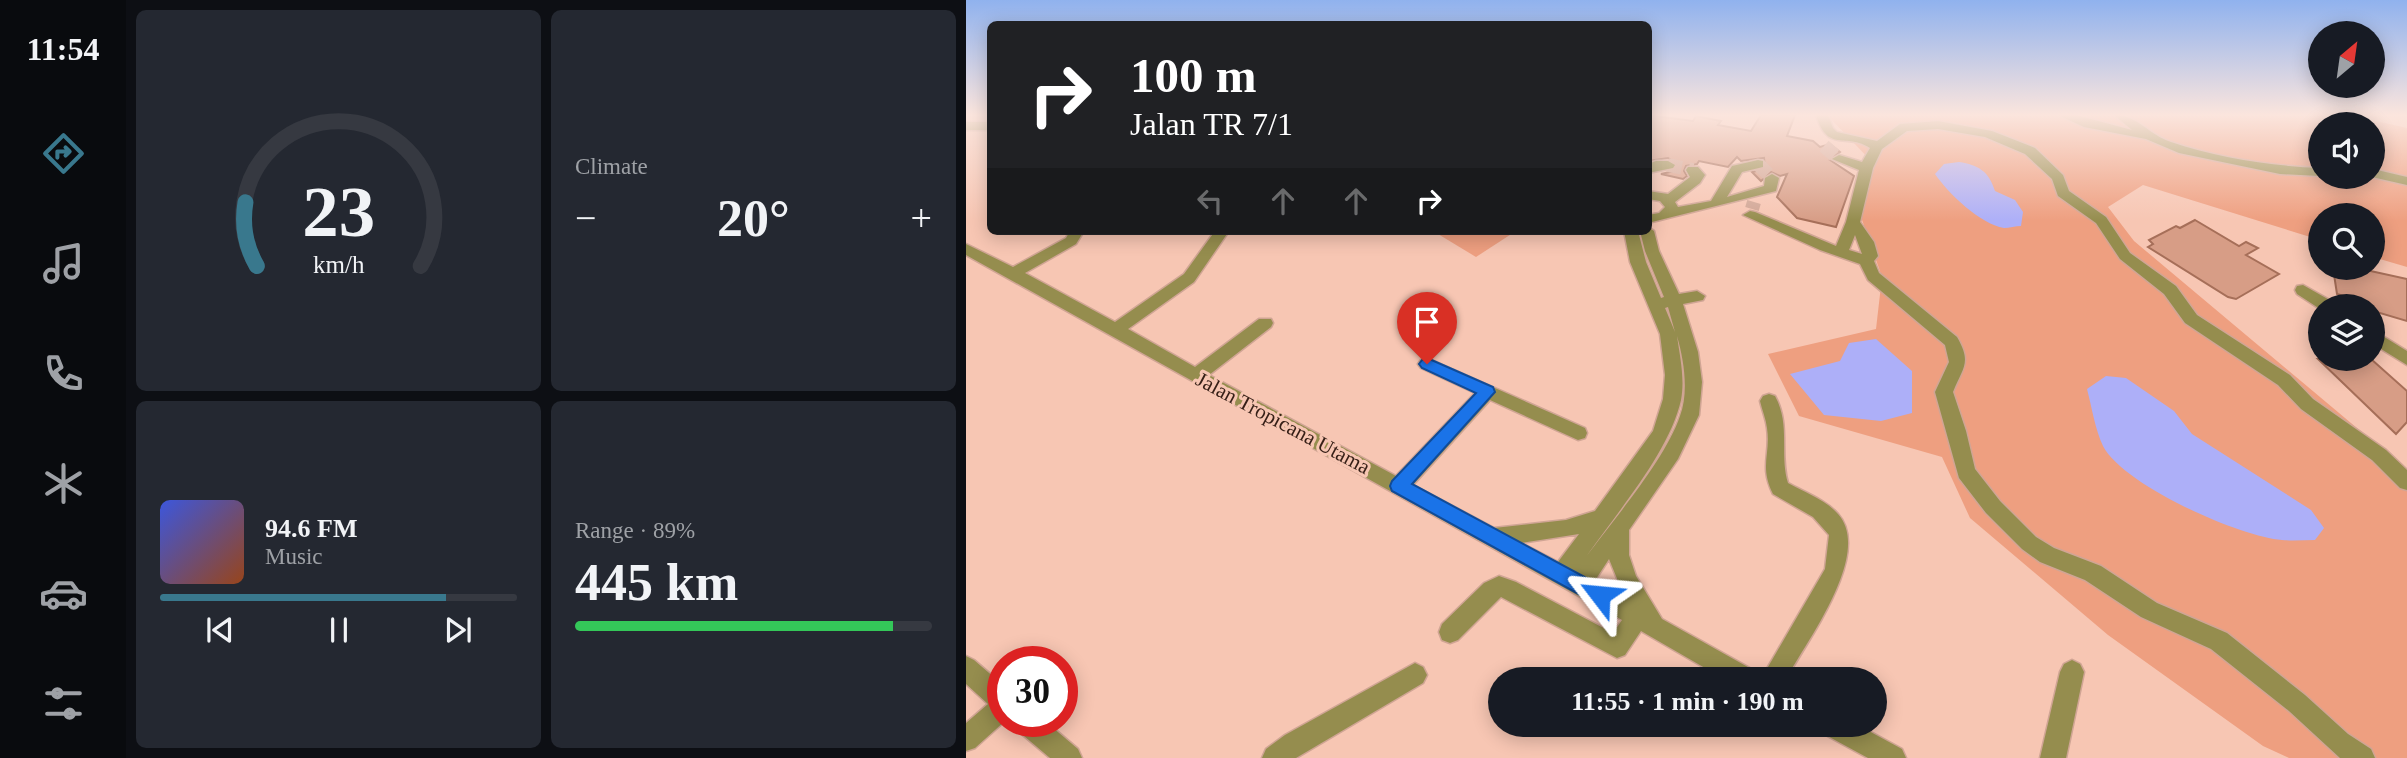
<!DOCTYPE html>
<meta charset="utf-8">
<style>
body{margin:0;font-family:Georgia,serif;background:#242831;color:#f1f3f6;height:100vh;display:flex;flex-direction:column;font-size:26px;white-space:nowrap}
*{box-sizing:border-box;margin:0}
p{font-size:23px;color:#9ea1a6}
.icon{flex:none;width:38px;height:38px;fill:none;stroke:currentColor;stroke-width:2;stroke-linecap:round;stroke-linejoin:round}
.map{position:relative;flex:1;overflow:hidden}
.sheet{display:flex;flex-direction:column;gap:10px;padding:10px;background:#0d0f14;width:840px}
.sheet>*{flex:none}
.hud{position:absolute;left:21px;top:21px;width:665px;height:214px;border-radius:10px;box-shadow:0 4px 18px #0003;background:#202124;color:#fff;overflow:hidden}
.needle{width:46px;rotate:29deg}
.tools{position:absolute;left:1342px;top:21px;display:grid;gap:14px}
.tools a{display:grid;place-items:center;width:77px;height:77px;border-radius:50%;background:#171b24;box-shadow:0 4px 18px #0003;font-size:35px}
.speed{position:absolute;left:21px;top:646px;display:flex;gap:14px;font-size:35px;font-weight:700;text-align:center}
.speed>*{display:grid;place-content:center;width:91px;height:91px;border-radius:50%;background:#171b24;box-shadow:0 4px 18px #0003;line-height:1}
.speed .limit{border:10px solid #d22;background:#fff;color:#111}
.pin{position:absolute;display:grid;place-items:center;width:60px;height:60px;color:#fff;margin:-72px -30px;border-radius:50% 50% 50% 0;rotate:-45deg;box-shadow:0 0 7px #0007}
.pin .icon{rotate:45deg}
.me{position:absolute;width:77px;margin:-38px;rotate:299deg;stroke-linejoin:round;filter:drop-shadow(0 0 5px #0008)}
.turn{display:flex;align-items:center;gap:24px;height:147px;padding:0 28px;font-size:32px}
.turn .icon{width:91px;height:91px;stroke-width:2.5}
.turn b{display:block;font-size:49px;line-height:60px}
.lanes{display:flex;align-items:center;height:66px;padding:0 28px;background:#0003;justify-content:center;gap:35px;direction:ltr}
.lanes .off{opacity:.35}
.big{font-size:52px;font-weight:600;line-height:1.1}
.sheet .widget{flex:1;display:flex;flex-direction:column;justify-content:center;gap:10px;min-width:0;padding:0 24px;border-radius:10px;background:#242831}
.sheet .dial{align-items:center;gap:0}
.dial svg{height:182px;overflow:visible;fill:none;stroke:#363941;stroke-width:7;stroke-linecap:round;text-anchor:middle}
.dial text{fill:#f1f3f6;stroke:none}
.song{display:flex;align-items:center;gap:21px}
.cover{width:84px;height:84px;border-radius:10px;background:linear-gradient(135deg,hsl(230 70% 55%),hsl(20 70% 35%))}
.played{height:7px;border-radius:4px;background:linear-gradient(90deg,#39788d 80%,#363941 80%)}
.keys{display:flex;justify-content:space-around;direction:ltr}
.heat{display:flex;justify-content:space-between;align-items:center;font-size:38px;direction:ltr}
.charge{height:10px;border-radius:5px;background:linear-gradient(90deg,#34c759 89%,#363941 0)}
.sheet .tiles{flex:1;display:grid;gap:10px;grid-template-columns:repeat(2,1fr)}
.trip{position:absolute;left:522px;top:667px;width:399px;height:70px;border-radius:35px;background:#171b24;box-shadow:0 4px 18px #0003;font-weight:600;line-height:70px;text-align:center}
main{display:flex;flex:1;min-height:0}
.menu{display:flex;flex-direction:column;width:126px;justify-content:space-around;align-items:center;background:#090b0e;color:#9ea1a6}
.menu .icon{width:49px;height:49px}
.menu .active{color:#39788d}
.menu b{font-size:32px;color:#f1f3f6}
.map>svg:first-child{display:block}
</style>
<main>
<nav class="menu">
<b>11:54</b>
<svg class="icon active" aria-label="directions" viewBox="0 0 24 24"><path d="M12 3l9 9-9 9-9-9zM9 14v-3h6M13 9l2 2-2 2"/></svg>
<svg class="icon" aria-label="music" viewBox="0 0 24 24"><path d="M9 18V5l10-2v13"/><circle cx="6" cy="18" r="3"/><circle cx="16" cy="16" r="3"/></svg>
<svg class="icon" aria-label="phone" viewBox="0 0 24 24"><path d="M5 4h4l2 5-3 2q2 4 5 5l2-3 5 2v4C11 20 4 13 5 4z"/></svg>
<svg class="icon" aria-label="climate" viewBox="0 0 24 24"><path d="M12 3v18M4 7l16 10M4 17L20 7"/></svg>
<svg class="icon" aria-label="car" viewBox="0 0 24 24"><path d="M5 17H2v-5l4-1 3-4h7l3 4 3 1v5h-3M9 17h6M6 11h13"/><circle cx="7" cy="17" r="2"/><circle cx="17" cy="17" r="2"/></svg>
<svg class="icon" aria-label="filters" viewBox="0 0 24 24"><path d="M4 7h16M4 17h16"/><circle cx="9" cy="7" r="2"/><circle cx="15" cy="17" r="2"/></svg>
</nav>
<section class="sheet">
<div class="tiles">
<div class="widget dial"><svg viewBox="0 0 100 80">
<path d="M14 69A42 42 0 1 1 86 69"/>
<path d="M14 69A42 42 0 0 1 9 41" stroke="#39788d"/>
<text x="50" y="56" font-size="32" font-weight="700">23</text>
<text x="50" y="72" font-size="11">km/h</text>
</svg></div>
<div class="widget"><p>Climate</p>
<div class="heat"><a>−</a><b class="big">20°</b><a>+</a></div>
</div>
<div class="widget">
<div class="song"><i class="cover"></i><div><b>94.6 FM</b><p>Music</p></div></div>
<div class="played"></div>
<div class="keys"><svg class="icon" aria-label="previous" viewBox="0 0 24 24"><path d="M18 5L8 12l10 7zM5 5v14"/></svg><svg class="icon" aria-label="pause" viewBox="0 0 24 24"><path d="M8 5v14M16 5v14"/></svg><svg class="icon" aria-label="next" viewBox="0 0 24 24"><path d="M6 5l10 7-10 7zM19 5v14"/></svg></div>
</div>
<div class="widget"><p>Range · 89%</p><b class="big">445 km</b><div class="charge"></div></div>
</div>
</section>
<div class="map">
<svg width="1441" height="758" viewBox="0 0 1441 758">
<rect width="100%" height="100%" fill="#f7c6b3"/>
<g fill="#ee9f80" fill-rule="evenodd">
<path d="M861 115H1384L1441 128V267L1407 257V215H1354V240L1177 185 1142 207 1168 241 1441 470V758H1323L1297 746 1142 635 1004 518 976 457 833 416 802 354 910 329 916 277 895 217 908 164ZM1354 124H1407V177H1354Z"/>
<path d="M467 231H550L510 257Z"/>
</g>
<g fill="#adaff8">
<path d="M993 162C1012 165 1023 171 1029 191L1049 200 1057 212 1055 226C1050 226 1043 228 1038 228 1014 224 982 193 969 174L978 164Z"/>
<path d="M910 339 946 371V413L915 421 858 415 824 374 874 361 883 343Z"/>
<path d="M1140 376 1160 378 1208 411 1226 434 1345 510 1358 528 1349 540C1338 540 1327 541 1316 540 1274 537 1157 485 1137 446 1129 429 1126 408 1121 389Z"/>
</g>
<g fill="#d79d86" stroke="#a66f59" stroke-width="2">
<path d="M682 115 727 121 730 116 755 121 752 125 785 131 795 115H829L821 136 847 141 854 147 864 144 874 152 864 160 888 176 870 227 831 218 811 197 821 174 814 176 805 172 795 181 786 172 799 169 798 158 775 161 771 157 762 167 733 161 731 164 720 166 718 171 721 176 717 179 695 174 708 171 712 164 702 158 682 161Z"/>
<path d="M1229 220 1273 246 1280 242 1292 248 1280 255 1313 274 1270 299 1262 297 1182 247 1187 244 1183 240 1210 226 1214 228Z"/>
<path d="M1367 268H1391L1441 279V321L1407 311 1403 303 1371 294Z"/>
<path d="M1352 359H1405L1441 391V422L1430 434Z"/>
</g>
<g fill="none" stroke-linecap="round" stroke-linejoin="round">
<g stroke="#d0a594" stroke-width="14" stroke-dasharray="14 7" stroke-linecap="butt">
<path d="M858 146 873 159"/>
<path d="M792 164 806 178"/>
<path d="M702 165 727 170"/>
<path d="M786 209 788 202"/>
</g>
<g stroke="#d0a594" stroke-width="3">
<g id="minor">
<path d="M850 115H862L867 128 871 132 911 141 934 124 972 121 1026 131 1069 148 1097 175 1103 191 1140 217 1164 253 1210 286 1231 315 1324 375 1347 399 1420 450 1441 470V490L1434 488 1406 460 1335 409 1312 385 1219 323 1198 294 1154 259 1130 223 1092 196 1086 179 1059 154 1019 137 972 129 941 131 916 149 907 168 894 222 908 242 912 256 908 261 913 273 991 337C1006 363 997 367 987 392L1000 431 1009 469 1034 501 1070 537 1088 548 1135 566 1191 603 1261 633 1339 695 1382 734 1405 749 1409 758H1374L1323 711 1245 649 1175 617 1119 580 1074 562 1056 549 1020 513 993 478 969 392 983 362 979 345 902 280 894 264 854 250 777 215 784 211 789 212 870 246 880 222 893 170 866 159 873 155 896 162 904 148C880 132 862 154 850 115ZM889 235 896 254 883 250Z"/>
<path d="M1092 115H1110L1166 130 1148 115C1172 115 1183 135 1205 142 1252 158 1305 166 1354 168V176L1314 174 1213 153 1180 139 1118 127Z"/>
<rect x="0" y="122" width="24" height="8"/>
<path d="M792 160 797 161V167L776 172 761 197 798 186 799 178 806 174 813 178 810 191 682 223V215L693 213 699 207 694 201 682 199V191L702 194 724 177 720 170 722 167H732L739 175 734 183 709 202 712 207 745 201 766 166Z"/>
<path d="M690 161H702L709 165 707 168 682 173V164Z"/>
<path d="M1407 169 1441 177V185L1406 177Z"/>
<path d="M682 227 688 231 693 251 713 294 731 291 739 296 737 300 717 304 732 352 736 382 733 415 712 459 663 530V555L670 576 696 619 789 671 793 679H758L675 631 659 655 651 658 535 597 492 640 484 643 476 640 473 632 476 624 518 583 533 576 550 582 647 633 656 620 0 255V244L47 267 100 238 104 231H118L110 244 59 273 149 322 218 274 249 231H263L228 282 162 329 229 367 293 319H305L307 323 305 327 243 375 430 476 509 393 455 368 452 364 455 360 461 358 619 428 621 433 619 438 612 440 524 400 447 485 528 528 600 520 629 511 687 431 697 399 699 375 694 334 664 262 658 231H672L680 262 695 298 698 297 679 251 674 231H682ZM702 307 709 332 699 308ZM711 336C718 360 723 392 714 416 699 460 648 519 620 557 651 512 703 453 715 400 719 379 714 357 711 336ZM613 534 592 562 555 543ZM643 559 659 598 628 582Z"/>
<path d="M1337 285 1367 302 1369 306H1354V309L1331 294 1329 290 1331 286Z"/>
<path d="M1407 330 1441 351V365L1407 344Z"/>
<path d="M803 394 809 396C825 425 813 454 822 483 838 492 860 500 872 514 907 553 841 641 820 679H795L859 569 863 535 847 517 807 494C793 466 805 454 801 428 800 419 796 410 794 401L797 396Z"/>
<path d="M0 656 8 660 37 685V721H39L9 748 0 751V723L22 704 0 684Z"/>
<path d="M1106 660 1114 664 1118 672 1100 758H1074L1094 672 1098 664Z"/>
<path d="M449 663 457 667 461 675 457 683 330 758H296L300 749 319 735Z"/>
<path d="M48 721H79L112 749 116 758H84L51 730Z"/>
<path d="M853 724H890L936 749 940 758H902L856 733Z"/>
</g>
</g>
<use href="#minor" fill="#958d4e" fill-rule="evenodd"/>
</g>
<linearGradient id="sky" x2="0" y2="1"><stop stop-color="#90b2ee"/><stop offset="0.52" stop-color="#fbe5dd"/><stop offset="1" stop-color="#fbe5dd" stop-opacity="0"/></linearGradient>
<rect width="1441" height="221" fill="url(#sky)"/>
<path fill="#1a73e8" stroke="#114b97" stroke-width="2" d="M461 358 527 387 529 392 446 484 641 589 644 595 641 602 634 605 627 602 426 491 424 486 426 481 510 393 456 368 453 364 456 360Z"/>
<g text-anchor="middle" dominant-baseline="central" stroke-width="6" stroke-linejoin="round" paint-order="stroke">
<g font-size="21" fill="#361f17" stroke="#f7c6b3">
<text transform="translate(317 423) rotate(28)">Jalan Tropicana Utama</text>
</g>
</g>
</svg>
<div class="tools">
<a><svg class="needle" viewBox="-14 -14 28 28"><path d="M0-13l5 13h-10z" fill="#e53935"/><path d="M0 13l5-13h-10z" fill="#9ea1a6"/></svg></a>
<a><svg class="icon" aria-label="sound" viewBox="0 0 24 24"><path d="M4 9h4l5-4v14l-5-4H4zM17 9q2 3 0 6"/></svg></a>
<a><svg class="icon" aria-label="search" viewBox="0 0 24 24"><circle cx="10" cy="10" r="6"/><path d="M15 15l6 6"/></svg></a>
<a><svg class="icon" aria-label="layers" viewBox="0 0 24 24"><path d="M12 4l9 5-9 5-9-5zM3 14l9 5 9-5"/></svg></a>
</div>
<div class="speed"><div class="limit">30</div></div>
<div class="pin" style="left:461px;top:364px;background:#d93025"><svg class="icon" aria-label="arrive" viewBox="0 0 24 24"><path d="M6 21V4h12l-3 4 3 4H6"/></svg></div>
<svg class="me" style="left:634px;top:595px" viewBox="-20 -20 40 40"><path d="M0-17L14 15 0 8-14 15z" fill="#1a73e8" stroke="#fff" stroke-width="4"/></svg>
<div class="trip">11:55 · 1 min · 190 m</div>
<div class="hud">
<div class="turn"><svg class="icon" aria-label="right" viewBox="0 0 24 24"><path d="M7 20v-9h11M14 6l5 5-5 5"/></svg><div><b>100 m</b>Jalan TR 7/1</div></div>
<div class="lanes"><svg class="icon off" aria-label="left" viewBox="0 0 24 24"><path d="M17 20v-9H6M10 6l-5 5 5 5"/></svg><svg class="icon off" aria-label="ahead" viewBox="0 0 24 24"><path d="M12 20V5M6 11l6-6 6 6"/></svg><svg class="icon off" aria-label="ahead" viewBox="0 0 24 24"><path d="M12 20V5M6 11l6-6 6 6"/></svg><svg class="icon" aria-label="right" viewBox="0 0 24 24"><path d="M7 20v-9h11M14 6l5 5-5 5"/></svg></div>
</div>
</div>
</main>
